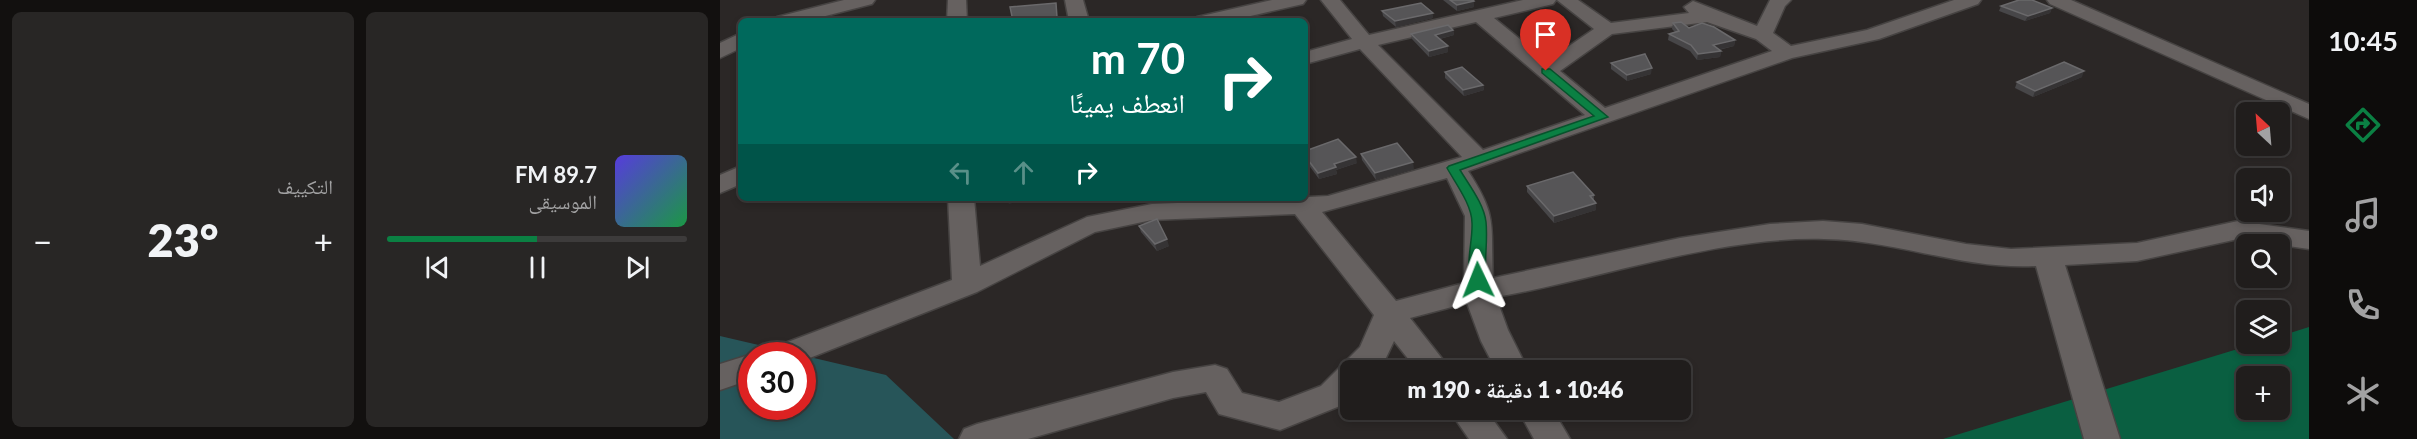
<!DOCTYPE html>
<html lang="ar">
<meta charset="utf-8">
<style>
body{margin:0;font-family:Lato,"Noto Naskh Arabic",sans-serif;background:#282625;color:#f1f3f6;direction:rtl;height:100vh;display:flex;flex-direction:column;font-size:22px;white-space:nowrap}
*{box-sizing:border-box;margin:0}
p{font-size:20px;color:#a2a2a3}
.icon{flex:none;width:33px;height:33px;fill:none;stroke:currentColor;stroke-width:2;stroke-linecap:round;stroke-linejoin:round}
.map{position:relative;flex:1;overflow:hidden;direction:ltr}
.sheet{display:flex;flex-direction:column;gap:12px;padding:12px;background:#12100f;width:720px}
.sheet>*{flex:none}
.guide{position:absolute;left:18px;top:18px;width:570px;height:183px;border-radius:9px;box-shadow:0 3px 9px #0003,0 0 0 2px #3d3b3b;direction:rtl;background:#00695c;color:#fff;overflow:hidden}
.needle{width:39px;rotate:334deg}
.fabs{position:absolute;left:1516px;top:102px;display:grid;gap:12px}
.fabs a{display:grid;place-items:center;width:54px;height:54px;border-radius:9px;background:#201d1c;box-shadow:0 3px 9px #0003,0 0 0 2px #3d3b3b;font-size:30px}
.speed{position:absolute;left:18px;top:342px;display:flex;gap:12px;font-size:30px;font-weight:700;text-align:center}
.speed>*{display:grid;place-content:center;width:78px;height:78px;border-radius:50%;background:#201d1c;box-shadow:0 3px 9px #0003,0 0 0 2px #3d3b3b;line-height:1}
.speed .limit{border:9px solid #d22;background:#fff;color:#111}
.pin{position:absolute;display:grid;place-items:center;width:51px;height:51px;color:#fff;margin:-62px -26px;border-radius:50% 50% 50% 0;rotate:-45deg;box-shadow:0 0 6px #0007}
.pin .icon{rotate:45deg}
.me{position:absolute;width:66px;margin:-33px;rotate:358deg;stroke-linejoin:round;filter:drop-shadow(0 0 4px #0008)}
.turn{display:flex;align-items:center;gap:21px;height:126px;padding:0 24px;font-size:27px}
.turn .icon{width:78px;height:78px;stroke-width:2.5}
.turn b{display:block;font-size:42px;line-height:51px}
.lanes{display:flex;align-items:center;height:57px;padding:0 24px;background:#0003;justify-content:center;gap:30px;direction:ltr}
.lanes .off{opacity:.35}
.big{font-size:45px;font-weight:800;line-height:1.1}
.sheet .card{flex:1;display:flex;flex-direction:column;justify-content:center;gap:9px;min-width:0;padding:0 21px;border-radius:9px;background:#282625}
.song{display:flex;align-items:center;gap:18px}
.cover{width:72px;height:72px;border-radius:9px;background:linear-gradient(135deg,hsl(250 70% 55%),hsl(140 70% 35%))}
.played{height:6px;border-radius:3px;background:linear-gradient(90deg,#0b8043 50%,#3d3b3b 50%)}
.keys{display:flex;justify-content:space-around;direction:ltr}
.heat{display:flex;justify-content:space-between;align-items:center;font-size:33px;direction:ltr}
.sheet .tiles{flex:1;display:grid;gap:12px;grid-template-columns:repeat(2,1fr)}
.trip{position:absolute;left:620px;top:360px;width:351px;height:60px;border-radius:9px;background:#201d1c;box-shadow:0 3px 9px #0003,0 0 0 2px #3d3b3b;font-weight:800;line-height:60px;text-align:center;direction:rtl}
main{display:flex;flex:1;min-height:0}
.dock{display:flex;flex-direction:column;width:108px;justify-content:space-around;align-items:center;background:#0d0c0b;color:#a2a2a3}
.dock .icon{width:42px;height:42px}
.dock .selected{color:#0b8043}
.dock b{font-size:27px;color:#f1f3f6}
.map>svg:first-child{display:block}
</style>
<main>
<nav class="dock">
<b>10:45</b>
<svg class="icon selected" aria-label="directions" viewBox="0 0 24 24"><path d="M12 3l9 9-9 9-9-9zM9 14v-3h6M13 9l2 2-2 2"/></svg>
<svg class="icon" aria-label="music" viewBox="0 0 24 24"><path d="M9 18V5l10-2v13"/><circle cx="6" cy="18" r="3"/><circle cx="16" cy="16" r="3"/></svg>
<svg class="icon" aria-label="phone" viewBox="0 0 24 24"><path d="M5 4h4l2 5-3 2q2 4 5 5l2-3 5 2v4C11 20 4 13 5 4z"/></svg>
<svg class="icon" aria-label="climate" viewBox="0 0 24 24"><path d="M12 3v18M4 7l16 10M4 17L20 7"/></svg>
</nav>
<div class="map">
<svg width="1589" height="439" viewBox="0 0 1589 439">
<rect width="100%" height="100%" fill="#2b2726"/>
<path fill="#0a5f41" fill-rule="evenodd" d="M1589 327V439H1223L1534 344H1560V336ZM1527 376H1560V410H1527Z"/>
<path fill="#275559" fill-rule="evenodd" d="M0 336 166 375 234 439H0ZM32 356H82V406H32Z"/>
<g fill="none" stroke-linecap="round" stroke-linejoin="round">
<g stroke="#464342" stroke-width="3">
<g id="minor">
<path d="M124 0H155L152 4 86 21H54L57 17Z"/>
<path d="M228 0H246L247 21H227Z"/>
<path d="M345 0H363L369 21H349Z"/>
<path d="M552 0H586L583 4 509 21H474L477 17Z"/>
<path d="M601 0H620L649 35 803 0H836L833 4 774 18 827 61 874 29 837 0H858L891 23 969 13 964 7 973 1 1037 26 1050 0H1071L1065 6 1053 33 1071 46 1147 30 1234 0H1261L1258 4 1159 39 1072 58 748 171C779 218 770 226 773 278L960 238 1050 224 1103 221 1142 224 1246 244 1291 249 1417 243 1518 221 1589 231V249L1518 239 1417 261 1345 265 1400 439H1364L1316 266C1244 270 1176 240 1104 239 997 236 881 279 776 297L788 330 808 370H776L761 341 747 303 690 318 731 370H697L674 341 664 362 657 370H630V399L625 404 560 430 499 414 486 392 453 398 308 439H239L244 429 257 424 453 372 495 365 507 369 522 393 559 402 601 386 640 347 654 315 575 214 432 220 375 232 257 292 82 361V356H47L52 348 232 280 228 198H254L260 266 367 217 432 204 585 198V192L589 197 608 196 742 157 640 49 585 64V52L632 39ZM756 22 865 115 763 150 658 45ZM987 22 1036 39 1052 51 885 108 840 71 892 34ZM727 178 745 216 744 283 676 301 602 212Z"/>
<path d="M1327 0H1351L1589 104V119L1330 4Z"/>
<path d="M21 33V48L0 58V43Z"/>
<path d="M21 166V184L0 193V175Z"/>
<path d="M32 354 38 356H32V379L0 390V364Z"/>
<path d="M729 410H766L787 439H749Z"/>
<path d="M798 410H833L850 439H814Z"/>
</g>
</g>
<use href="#minor" fill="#666160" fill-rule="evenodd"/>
</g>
<g fill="#474648">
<path d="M723 0H753L754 1V7L737 11Z"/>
<path d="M1281 6 1332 8 1330 13 1305 21 1279 11Z"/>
<path d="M662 11 713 13V18L676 27 663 16Z"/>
<path d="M953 23 1015 40 1014 46 999 50 1001 51 1000 57 977 60 970 51 948 40 949 34 955 32 952 29Z"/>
<path d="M733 30 734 35 720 39 728 46V52L709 57 692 39 691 34Z"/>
<path d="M891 63 931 74 907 81 891 69Z"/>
<path d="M725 72 763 85 764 90 744 96 725 78Z"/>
<path d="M1362 77 1313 97 1295 88 1297 82Z"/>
<path d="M585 151 637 163 616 170 617 174 599 179 585 160Z"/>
<path d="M641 154 694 169 656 180 642 160Z"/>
<path d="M807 186 874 195V200L876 210 834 223 807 192Z"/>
<path d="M419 226 449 246 437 251 421 232Z"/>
</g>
<g fill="#353334">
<path d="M754 1V7L737 11V5Z"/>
<path d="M336 3 337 8 338 21H320Z"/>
<path d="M1332 8 1330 13 1305 21 1308 16Z"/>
<path d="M713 13V18L676 27 675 21Z"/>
<path d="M733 30 734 35 715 40V35Z"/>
<path d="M1015 40 1014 46 992 51 993 45Z"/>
<path d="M728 46V52L709 57V51Z"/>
<path d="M1001 51 1000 57 977 60 978 54Z"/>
<path d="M932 68 931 74 907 81V75Z"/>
<path d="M1364 71 1362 77 1313 97 1315 91Z"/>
<path d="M763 85 764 90 744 96 743 90Z"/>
<path d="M636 157 637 163 616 170 617 174 599 179 598 173 614 164Z"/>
<path d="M693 162 694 169 656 180 655 173Z"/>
<path d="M286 198H308L289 204Z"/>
<path d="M876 203V210L834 223V216Z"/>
<path d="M447 239 449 246 437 251 435 244Z"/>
</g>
<g fill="#565557" stroke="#6a696b" stroke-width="1.5">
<path d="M730 0H753L754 1 737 5Z"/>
<path d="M1299 0H1312L1332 8 1308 16 1281 6Z"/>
<path d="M336 3 337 18 320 21H293L290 7Z"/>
<path d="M701 3 713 13 675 21 662 11Z"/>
<path d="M961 22 969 28 982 23 994 27 1015 40 993 45 1001 51 978 54 971 45 949 34 959 31 953 23Z"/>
<path d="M728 25 733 30 715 35 728 46 709 51 691 34Z"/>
<path d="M925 54 932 68 907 75 891 63Z"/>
<path d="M1344 62 1364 71 1315 91 1297 82Z"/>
<path d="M742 67 763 85 743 90 725 72Z"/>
<path d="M618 139 636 157 614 164 616 167 598 173 585 156V151Z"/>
<path d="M677 143 693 162 655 173 641 154Z"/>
<path d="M853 172 874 195 870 196 876 203 834 216 807 186Z"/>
<path d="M437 219 447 239 435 244 419 226Z"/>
</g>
<path fill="#0b8043" stroke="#07532c" stroke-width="1.5" d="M822 69H830L888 117 740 170C749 185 764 204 766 222 768 241 764 260 766 280L758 285 753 283C744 266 753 242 752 223 752 205 736 184 727 168L729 166 874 116 822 73Z"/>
</svg>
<div class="fabs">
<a><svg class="needle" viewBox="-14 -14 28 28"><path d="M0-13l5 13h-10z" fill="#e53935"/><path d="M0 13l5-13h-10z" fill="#a2a2a3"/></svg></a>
<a><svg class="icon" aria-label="sound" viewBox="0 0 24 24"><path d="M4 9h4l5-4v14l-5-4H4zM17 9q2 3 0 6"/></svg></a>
<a><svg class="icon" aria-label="search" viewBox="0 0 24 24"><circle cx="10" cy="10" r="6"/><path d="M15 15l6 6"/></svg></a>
<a><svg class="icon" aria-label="layers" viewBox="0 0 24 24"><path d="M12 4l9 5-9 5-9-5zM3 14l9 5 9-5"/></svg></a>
<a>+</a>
</div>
<div class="speed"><div class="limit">30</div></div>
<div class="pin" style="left:826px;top:71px;background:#d93025"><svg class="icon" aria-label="arrive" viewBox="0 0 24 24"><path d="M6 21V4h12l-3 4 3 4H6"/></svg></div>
<svg class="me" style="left:758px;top:280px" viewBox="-20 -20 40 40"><path d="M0-17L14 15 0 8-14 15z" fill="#0b8043" stroke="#fff" stroke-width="4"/></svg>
<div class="trip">10:46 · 1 دقيقة · 190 m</div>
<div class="guide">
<div class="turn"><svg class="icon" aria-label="right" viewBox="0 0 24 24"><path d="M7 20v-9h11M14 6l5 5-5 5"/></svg><div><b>70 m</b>انعطف يمينًا</div></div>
<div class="lanes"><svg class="icon off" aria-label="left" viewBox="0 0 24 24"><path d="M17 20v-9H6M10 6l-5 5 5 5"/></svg><svg class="icon off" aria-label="ahead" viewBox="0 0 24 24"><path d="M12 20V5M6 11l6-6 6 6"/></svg><svg class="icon" aria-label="right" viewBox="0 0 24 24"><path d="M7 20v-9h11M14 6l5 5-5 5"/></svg></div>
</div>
</div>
<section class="sheet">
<div class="tiles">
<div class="card">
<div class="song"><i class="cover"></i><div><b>89.7 FM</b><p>الموسيقى</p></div></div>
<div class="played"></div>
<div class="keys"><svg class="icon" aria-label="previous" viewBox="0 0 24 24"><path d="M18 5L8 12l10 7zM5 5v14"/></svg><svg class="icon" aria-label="pause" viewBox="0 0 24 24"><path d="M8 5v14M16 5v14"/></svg><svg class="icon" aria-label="next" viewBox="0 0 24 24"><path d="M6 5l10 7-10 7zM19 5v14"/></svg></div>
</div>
<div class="card"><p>التكييف</p>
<div class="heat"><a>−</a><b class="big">23°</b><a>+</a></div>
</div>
</div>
</section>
</main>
